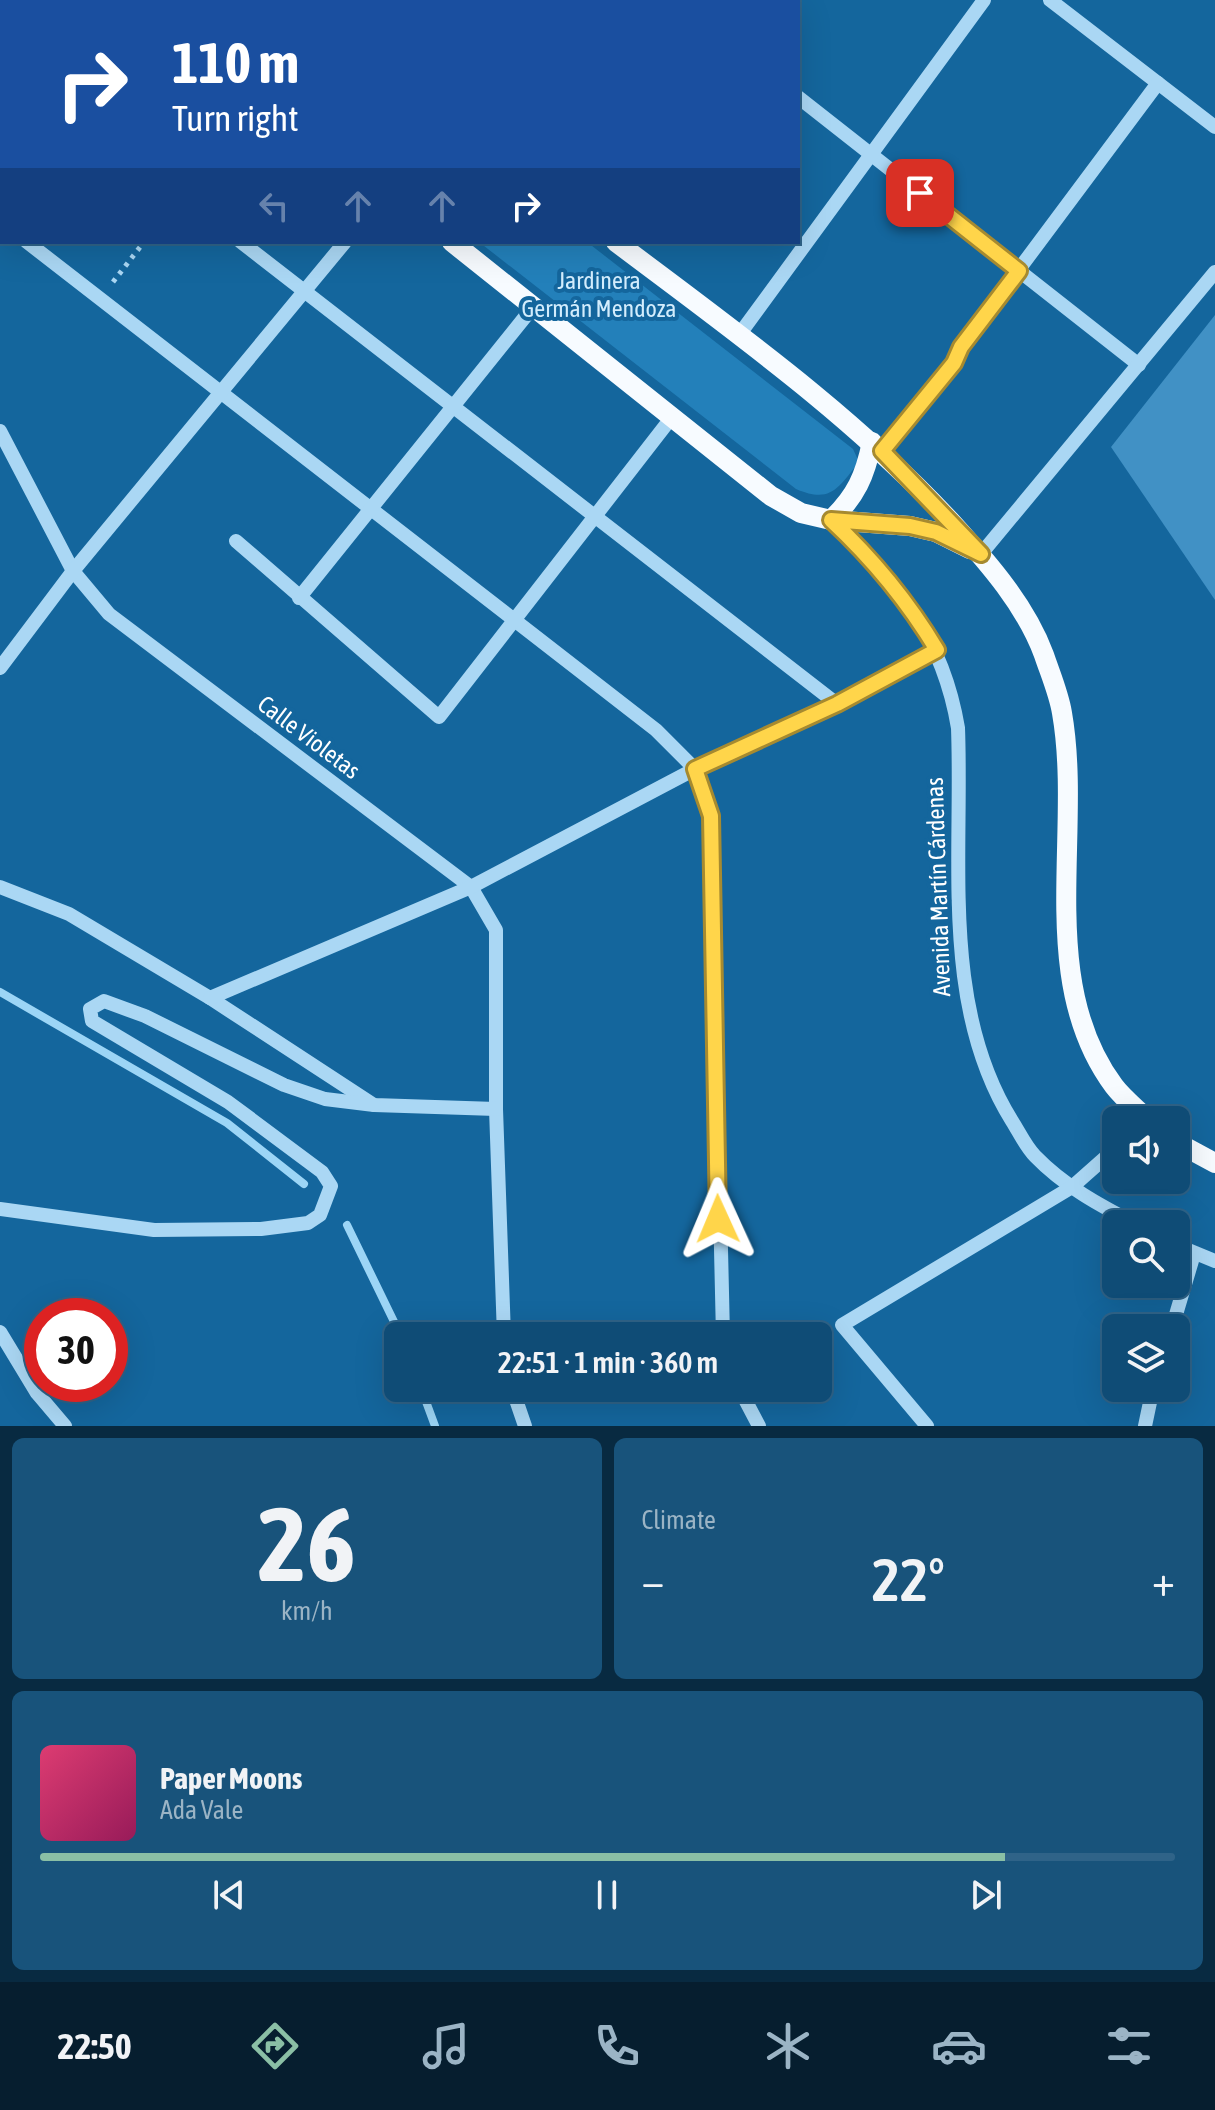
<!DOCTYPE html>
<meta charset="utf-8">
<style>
body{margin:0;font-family:"Asap Condensed",sans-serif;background:#18537b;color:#f1f3f6;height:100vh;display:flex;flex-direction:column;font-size:30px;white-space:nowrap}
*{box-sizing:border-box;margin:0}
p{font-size:26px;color:#9bb4c5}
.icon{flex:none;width:44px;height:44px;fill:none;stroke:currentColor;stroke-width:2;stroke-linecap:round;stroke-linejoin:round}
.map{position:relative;height:1426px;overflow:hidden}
.details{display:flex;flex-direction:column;gap:12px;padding:12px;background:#082a41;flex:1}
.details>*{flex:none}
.guide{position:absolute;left:0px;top:0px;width:800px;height:244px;box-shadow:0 8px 32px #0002,0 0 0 2px #2f6388;background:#1a4fa0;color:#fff;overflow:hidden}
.tools{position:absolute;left:1102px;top:1106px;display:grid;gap:16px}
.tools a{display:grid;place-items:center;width:88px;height:88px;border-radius:12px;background:#0f4c76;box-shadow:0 8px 32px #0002,0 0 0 2px #2f6388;font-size:40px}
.speed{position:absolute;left:24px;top:1298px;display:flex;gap:16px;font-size:40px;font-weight:700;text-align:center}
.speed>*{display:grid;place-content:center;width:104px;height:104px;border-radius:50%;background:#0f4c76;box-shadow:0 8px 32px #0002,0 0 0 2px #2f6388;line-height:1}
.speed .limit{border:12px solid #d22;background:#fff;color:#111}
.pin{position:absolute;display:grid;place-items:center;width:68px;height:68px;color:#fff;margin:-34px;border-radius:16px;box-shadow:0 4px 12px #0006}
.me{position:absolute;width:88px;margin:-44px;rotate:359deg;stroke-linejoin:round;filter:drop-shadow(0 0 6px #0008)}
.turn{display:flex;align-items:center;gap:28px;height:168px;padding:0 40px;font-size:36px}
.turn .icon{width:104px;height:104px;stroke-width:2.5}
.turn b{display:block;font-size:56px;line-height:68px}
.lanes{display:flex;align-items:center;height:76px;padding:0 40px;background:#0003;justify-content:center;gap:40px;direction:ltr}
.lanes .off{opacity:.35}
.big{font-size:60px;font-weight:600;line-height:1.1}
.details .card{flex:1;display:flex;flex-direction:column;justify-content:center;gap:12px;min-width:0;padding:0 28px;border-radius:12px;background:#18537b}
.details .dial{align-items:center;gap:0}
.dial b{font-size:104px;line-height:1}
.song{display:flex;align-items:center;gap:24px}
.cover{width:96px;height:96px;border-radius:12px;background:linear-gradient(135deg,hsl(340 70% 55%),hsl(330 70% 35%))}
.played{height:8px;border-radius:4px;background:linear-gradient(90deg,#8abfa5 85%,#2f6388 85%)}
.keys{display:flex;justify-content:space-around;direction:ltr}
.heat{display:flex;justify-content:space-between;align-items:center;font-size:44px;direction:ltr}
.details .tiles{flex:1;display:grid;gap:12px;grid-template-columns:1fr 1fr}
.card:last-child{grid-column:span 2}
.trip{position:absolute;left:384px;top:1322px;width:448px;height:80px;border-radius:12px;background:#0f4c76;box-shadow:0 8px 32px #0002,0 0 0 2px #2f6388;font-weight:600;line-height:80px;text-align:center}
.dock{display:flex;height:128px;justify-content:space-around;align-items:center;background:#061e2f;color:#9bb4c5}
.dock .icon{width:56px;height:56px}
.dock .on{color:#8abfa5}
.dock b{font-size:36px;color:#f1f3f6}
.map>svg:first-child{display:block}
</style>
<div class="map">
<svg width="1215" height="1426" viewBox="0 0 1215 1426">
<rect width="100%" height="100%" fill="#14669d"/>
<path fill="#2380ba" d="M479 242H587L853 449 859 462C838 488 831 504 796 489Z"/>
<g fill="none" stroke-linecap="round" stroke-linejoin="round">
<g stroke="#9cd5f6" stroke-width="8">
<path d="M0 992 227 1123 304 1184"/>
<path d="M347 1225 401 1336"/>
<path d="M421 1388 435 1426"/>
</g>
</g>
<path fill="#4191c5" d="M1215 315V600L1111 447Z"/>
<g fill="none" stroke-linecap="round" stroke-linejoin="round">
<g stroke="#aad7f4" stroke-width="5" stroke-dasharray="4 6" stroke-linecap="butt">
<path d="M113 282 144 242"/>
<path d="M818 1343 829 1335"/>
</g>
<g stroke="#aad7f4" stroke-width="14">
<path d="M671 0 674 2"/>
<path d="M1050 0 1215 127"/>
<path d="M114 2 116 0"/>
<path d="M520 2 522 0"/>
<path d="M748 2 749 0"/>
<path d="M0 62 2 63"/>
<path d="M798 97 1139 365"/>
<path d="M0 148 2 146"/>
<path d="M0 222 2 223"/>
<path d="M27 242 656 730 695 769 711 816 723 1336"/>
<path d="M241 242 837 704"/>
<path d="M739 335 984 0"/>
<path d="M0 431 73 571 109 614 471 887 496 930V1109L504 1336"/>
<path d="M882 451 954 363 961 347 1158 83"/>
<path d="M831 520C897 581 943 637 958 728 963 858 940 1006 1012 1121 1019 1132 1026 1147 1035 1156 1064 1186 1099 1205 1136 1224"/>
<path d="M236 541 439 717 672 417"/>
<path d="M981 554 1215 272"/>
<path d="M299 598 533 307"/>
<path d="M0 668 73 571 345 242"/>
<path d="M0 887 69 914 210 998 374 1105 496 1109"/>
<path d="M210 998 471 887 695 769 837 704 937 650"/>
<path d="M0 1209 154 1230 261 1229 308 1223 320 1215 331 1186 322 1172 228 1102 92 1021 90 1009 104 1001 145 1016 284 1085 325 1099 374 1105"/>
<path d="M1176 1245 1215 1261"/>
<path d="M1172 1328 1194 1254"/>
<path d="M0 1332 37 1393 65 1426"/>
<path d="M512 1388 525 1426"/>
<path d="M739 1388 759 1426"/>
<path d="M927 1426 842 1325 1072 1187 1116 1148"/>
<path d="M1145 1426 1153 1388"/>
</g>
<g stroke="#f7fbff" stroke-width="20">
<path d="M138 0 140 2"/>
<path d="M302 0 305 2"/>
<path d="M452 242 771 496 801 513 831 520 910 526 936 532 970 549"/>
<path d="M616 242C734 331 855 417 955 526 989 564 1026 606 1044 655 1050 673 1059 694 1062 713 1083 833 1035 980 1114 1086 1123 1098 1137 1109 1148 1120"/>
<path d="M831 520C856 496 865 476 872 442"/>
<path d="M1176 1142 1215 1163"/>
</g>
</g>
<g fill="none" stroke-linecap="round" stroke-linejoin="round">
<g stroke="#a68a30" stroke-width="20">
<path id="route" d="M718 1219 711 816 695 769 837 704 937 650C907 600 874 560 831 520L910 526 936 532 981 554 882 451 954 363 961 347 1019 271 920 193"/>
</g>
<use href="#route" stroke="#ffd54a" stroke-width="14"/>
</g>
<g text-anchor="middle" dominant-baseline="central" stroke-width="8" stroke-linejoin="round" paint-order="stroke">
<g font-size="24" fill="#d3edfd" stroke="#14669d">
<text x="599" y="280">Jardinera<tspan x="599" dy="28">Germán Mendoza</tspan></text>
</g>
<g font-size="24" fill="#fff" stroke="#14669d">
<text transform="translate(309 737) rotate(37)">Calle Violetas</text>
<text transform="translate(938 887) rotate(-92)">Avenida Martín Cárdenas</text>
</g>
</g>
</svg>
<div class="tools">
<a><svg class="icon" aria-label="sound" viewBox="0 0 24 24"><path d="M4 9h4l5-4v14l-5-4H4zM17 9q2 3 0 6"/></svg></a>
<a><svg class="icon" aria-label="search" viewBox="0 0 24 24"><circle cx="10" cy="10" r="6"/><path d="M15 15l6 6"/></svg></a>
<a><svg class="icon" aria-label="layers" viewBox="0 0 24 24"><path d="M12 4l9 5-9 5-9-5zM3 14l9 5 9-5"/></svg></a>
</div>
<div class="speed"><div class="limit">30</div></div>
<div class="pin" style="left:920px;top:193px;background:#d93025"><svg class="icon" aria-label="arrive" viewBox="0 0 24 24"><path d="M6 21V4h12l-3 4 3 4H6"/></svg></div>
<svg class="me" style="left:718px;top:1219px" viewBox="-20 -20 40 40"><path d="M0-17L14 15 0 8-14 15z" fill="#ffd54a" stroke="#fff" stroke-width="4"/></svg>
<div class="trip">22:51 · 1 min · 360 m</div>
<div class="guide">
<div class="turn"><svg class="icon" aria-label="right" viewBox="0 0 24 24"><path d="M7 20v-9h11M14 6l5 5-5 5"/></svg><div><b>110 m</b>Turn right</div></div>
<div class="lanes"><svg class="icon off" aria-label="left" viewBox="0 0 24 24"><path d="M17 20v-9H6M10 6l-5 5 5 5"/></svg><svg class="icon off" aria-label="ahead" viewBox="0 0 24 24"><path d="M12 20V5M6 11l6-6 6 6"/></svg><svg class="icon off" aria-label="ahead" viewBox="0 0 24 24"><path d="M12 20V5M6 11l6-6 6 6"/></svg><svg class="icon" aria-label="right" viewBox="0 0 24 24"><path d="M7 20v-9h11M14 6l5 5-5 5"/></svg></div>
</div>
</div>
<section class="details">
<div class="tiles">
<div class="card dial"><b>26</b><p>km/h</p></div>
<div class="card"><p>Climate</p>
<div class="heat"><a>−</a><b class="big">22°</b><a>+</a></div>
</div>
<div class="card">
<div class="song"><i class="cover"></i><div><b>Paper Moons</b><p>Ada Vale</p></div></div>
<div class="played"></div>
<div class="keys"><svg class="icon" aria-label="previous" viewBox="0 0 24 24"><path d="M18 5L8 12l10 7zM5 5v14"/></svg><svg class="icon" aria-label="pause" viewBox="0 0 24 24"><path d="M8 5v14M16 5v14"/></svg><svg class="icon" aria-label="next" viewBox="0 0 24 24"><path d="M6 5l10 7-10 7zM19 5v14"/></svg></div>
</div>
</div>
</section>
<nav class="dock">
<b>22:50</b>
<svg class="icon on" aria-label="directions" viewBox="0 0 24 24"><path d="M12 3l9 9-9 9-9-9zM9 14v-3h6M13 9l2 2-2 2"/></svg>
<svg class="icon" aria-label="music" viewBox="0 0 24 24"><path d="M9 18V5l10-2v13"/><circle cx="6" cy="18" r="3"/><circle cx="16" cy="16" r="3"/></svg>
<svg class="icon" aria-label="phone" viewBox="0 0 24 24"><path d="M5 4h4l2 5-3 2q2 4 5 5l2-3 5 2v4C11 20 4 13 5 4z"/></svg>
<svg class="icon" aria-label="climate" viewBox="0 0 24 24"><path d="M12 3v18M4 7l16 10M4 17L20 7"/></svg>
<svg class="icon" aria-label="car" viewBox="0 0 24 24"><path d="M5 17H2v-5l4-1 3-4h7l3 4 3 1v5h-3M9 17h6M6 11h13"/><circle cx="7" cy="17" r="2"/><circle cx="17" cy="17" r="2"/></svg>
<svg class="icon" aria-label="filters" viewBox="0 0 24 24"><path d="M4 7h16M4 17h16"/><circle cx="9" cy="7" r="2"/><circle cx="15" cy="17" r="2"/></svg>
</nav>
